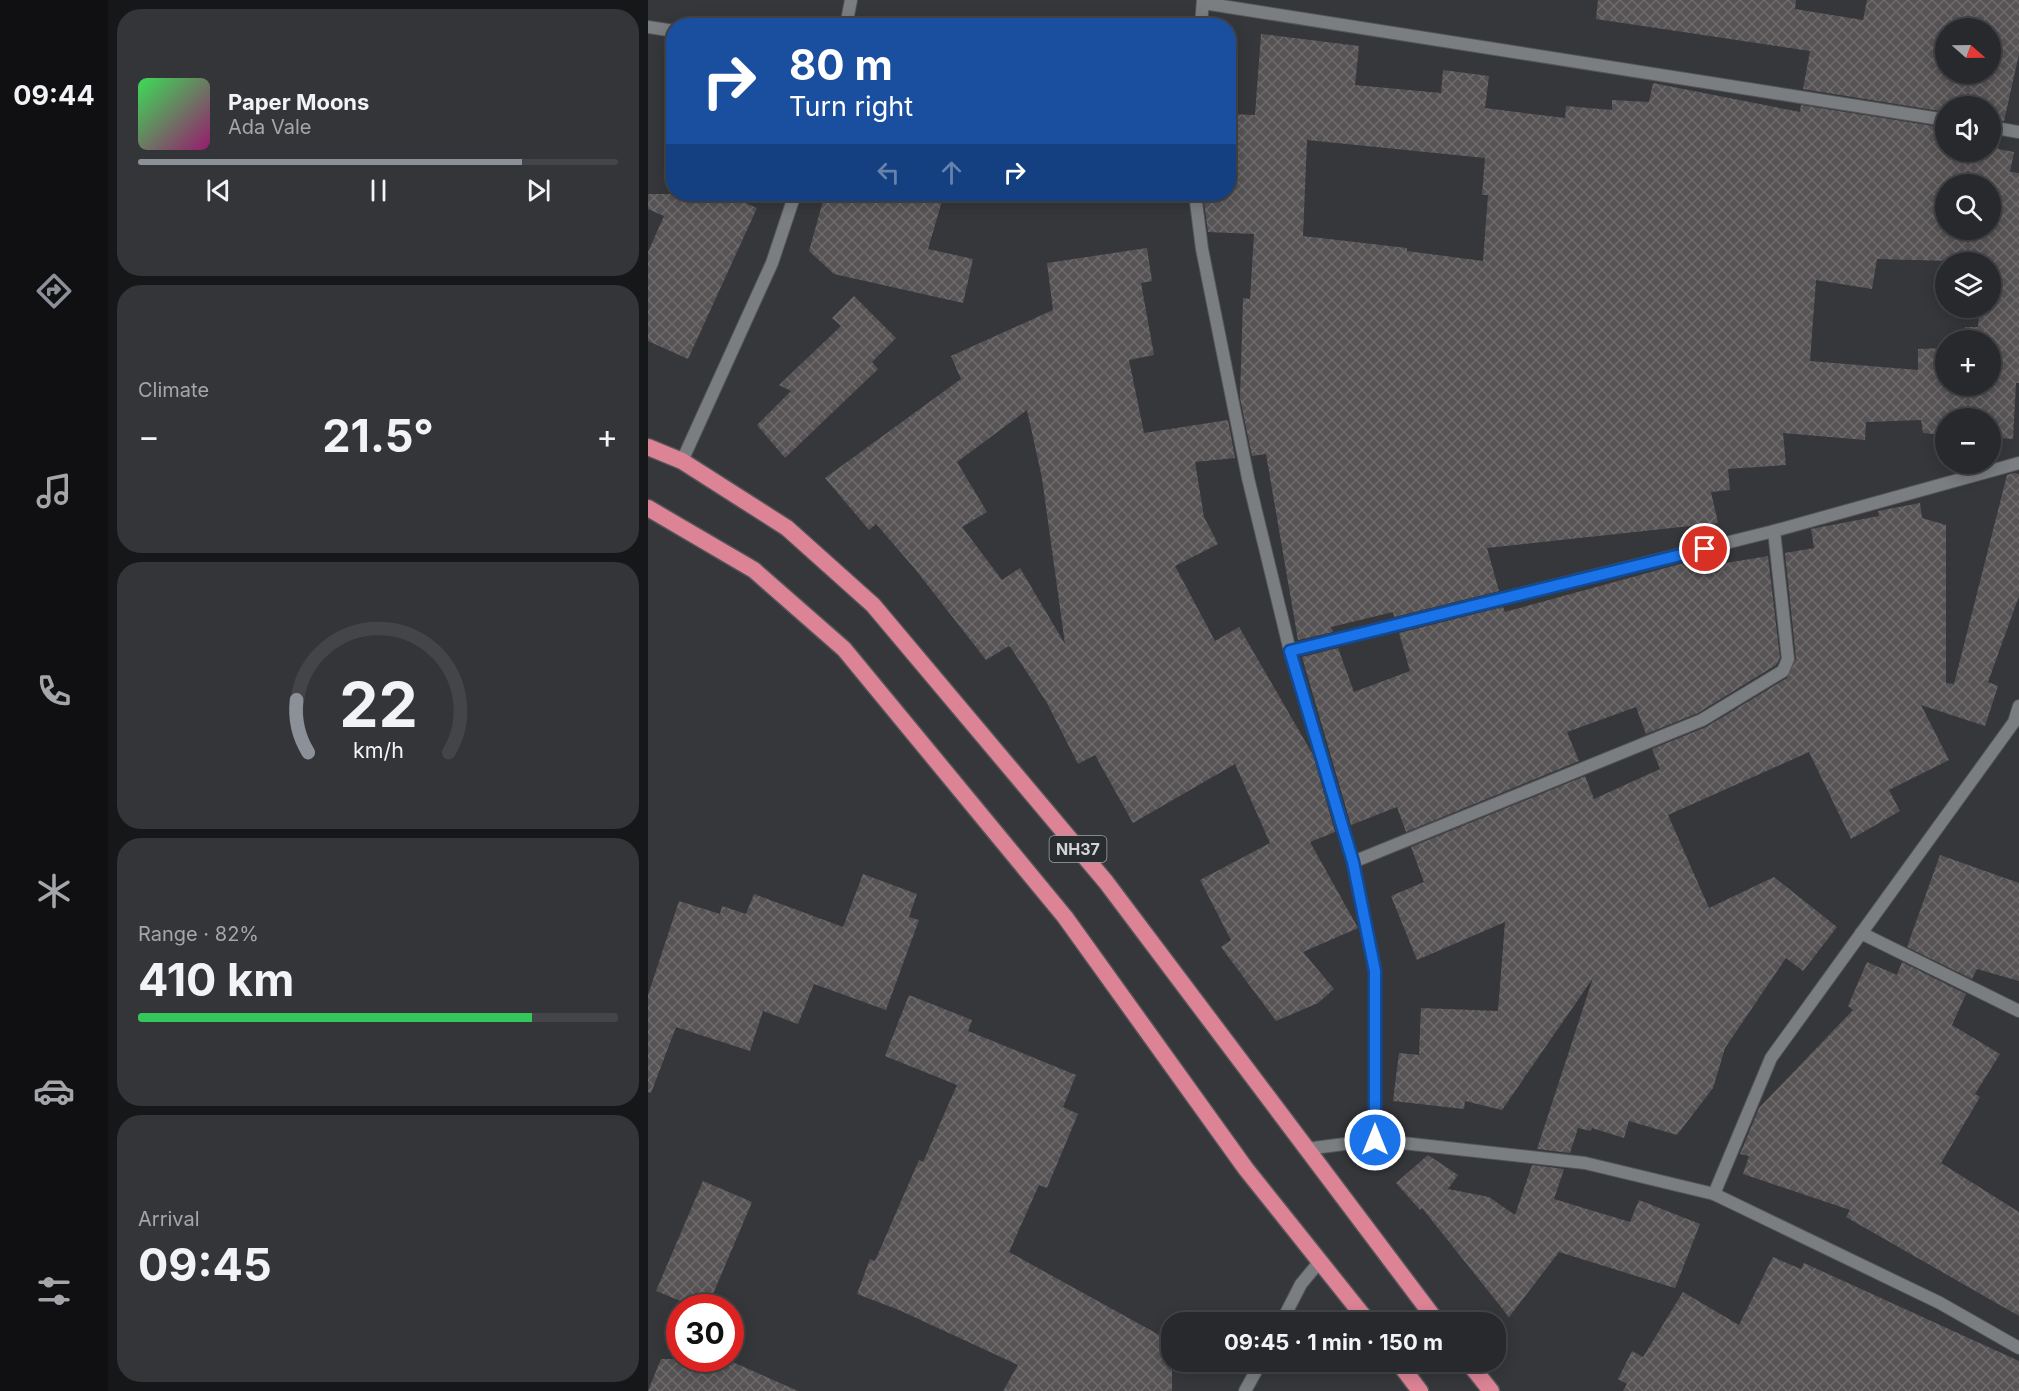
<!DOCTYPE html>
<meta charset="utf-8">
<style>
body{margin:0;font-family:Inter,sans-serif;background:#343538;color:#f1f3f6;height:100vh;display:flex;flex-direction:column;font-size:22px;white-space:nowrap}
*{box-sizing:border-box;margin:0}
p{font-size:20px;color:#a5a6a9}
.icon{flex:none;width:33px;height:33px;fill:none;stroke:currentColor;stroke-width:2;stroke-linecap:round;stroke-linejoin:round}
.map{position:relative;flex:1;overflow:hidden}
.drawer{display:flex;flex-direction:column;gap:9px;padding:9px;background:#161718;width:540px}
.drawer>*{flex:none}
.hud{position:absolute;left:18px;top:18px;width:570px;height:183px;border-radius:24px;box-shadow:0 3px 15px #0003,0 0 0 2px #444548;background:#1a4fa0;color:#fff;overflow:hidden}
.needle{width:39px;rotate:110deg}
.fabs{position:absolute;left:1287px;top:18px;display:grid;gap:12px}
.fabs a{display:grid;place-items:center;width:66px;height:66px;border-radius:50%;background:#28292c;box-shadow:0 3px 15px #0003,0 0 0 2px #444548;font-size:30px}
.speed{position:absolute;left:18px;top:1294px;display:flex;gap:12px;font-size:30px;font-weight:700;text-align:center}
.speed>*{display:grid;place-content:center;width:78px;height:78px;border-radius:50%;background:#28292c;box-shadow:0 3px 15px #0003,0 0 0 2px #444548;line-height:1}
.speed .limit{border:9px solid #d22;background:#fff;color:#111}
.pin{position:absolute;display:grid;place-items:center;width:51px;height:51px;color:#fff;margin:-26px;border:3px solid #fff;border-radius:50%;box-shadow:0 2px 6px #0007}
.me{position:absolute;width:66px;margin:-33px;rotate:0deg;stroke-linejoin:round;filter:drop-shadow(0 0 4px #0008)}
.turn{display:flex;align-items:center;gap:21px;height:126px;padding:0 24px;font-size:27px}
.turn .icon{width:78px;height:78px;stroke-width:2.5}
.turn b{display:block;font-size:42px;line-height:51px}
.lanes{display:flex;align-items:center;height:57px;padding:0 24px;background:#0003;justify-content:center;gap:30px;direction:ltr}
.lanes .off{opacity:.35}
.big{font-size:45px;font-weight:700;line-height:1.1}
.drawer .card{flex:1;display:flex;flex-direction:column;justify-content:center;gap:9px;min-width:0;padding:0 21px;border-radius:24px;background:#343538}
.drawer .dial{align-items:center;gap:0}
.dial svg{height:156px;overflow:visible;fill:none;stroke:#444548;stroke-width:7;stroke-linecap:round;text-anchor:middle}
.dial text{fill:#f1f3f6;stroke:none}
.song{display:flex;align-items:center;gap:18px}
.cover{width:72px;height:72px;border-radius:9px;background:linear-gradient(135deg,hsl(130 70% 55%),hsl(320 70% 35%))}
.played{height:6px;border-radius:3px;background:linear-gradient(90deg,#8c9099 80%,#444548 80%)}
.keys{display:flex;justify-content:space-around;direction:ltr}
.heat{display:flex;justify-content:space-between;align-items:center;font-size:33px;direction:ltr}
.charge{height:9px;border-radius:4px;background:linear-gradient(90deg,#34c759 82%,#444548 0)}
.trip{position:absolute;left:513px;top:1312px;width:345px;height:60px;border-radius:24px;background:#28292c;box-shadow:0 3px 15px #0003,0 0 0 2px #444548;font-weight:700;line-height:60px;text-align:center}
main{display:flex;flex:1;min-height:0}
.tabs{display:flex;flex-direction:column;width:108px;justify-content:space-around;align-items:center;background:#101012;color:#a5a6a9}
.tabs .icon{width:42px;height:42px}
.tabs .active{color:#8c9099}
.tabs b{font-size:27px;color:#f1f3f6}
.map>svg:first-child{display:block}
</style>
<main>
<nav class="tabs">
<b>09:44</b>
<svg class="icon active" aria-label="directions" viewBox="0 0 24 24"><path d="M12 3l9 9-9 9-9-9zM9 14v-3h6M13 9l2 2-2 2"/></svg>
<svg class="icon" aria-label="music" viewBox="0 0 24 24"><path d="M9 18V5l10-2v13"/><circle cx="6" cy="18" r="3"/><circle cx="16" cy="16" r="3"/></svg>
<svg class="icon" aria-label="phone" viewBox="0 0 24 24"><path d="M5 4h4l2 5-3 2q2 4 5 5l2-3 5 2v4C11 20 4 13 5 4z"/></svg>
<svg class="icon" aria-label="climate" viewBox="0 0 24 24"><path d="M12 3v18M4 7l16 10M4 17L20 7"/></svg>
<svg class="icon" aria-label="car" viewBox="0 0 24 24"><path d="M5 17H2v-5l4-1 3-4h7l3 4 3 1v5h-3M9 17h6M6 11h13"/><circle cx="7" cy="17" r="2"/><circle cx="17" cy="17" r="2"/></svg>
<svg class="icon" aria-label="filters" viewBox="0 0 24 24"><path d="M4 7h16M4 17h16"/><circle cx="9" cy="7" r="2"/><circle cx="15" cy="17" r="2"/></svg>
</nav>
<section class="drawer">
<div class="card">
<div class="song"><i class="cover"></i><div><b>Paper Moons</b><p>Ada Vale</p></div></div>
<div class="played"></div>
<div class="keys"><svg class="icon" aria-label="previous" viewBox="0 0 24 24"><path d="M18 5L8 12l10 7zM5 5v14"/></svg><svg class="icon" aria-label="pause" viewBox="0 0 24 24"><path d="M8 5v14M16 5v14"/></svg><svg class="icon" aria-label="next" viewBox="0 0 24 24"><path d="M6 5l10 7-10 7zM19 5v14"/></svg></div>
</div>
<div class="card"><p>Climate</p>
<div class="heat"><a>−</a><b class="big">21.5°</b><a>+</a></div>
</div>
<div class="card dial"><svg viewBox="0 0 100 80">
<path d="M14 69A42 42 0 1 1 86 69"/>
<path d="M14 69A42 42 0 0 1 8 42" stroke="#8c9099"/>
<text x="50" y="56" font-size="32" font-weight="700">22</text>
<text x="50" y="72" font-size="11">km/h</text>
</svg></div>
<div class="card"><p>Range · 82%</p><b class="big">410 km</b><div class="charge"></div></div>
<div class="card"><p>Arrival</p><b class="big">09:45</b></div>
</section>
<div class="map">
<svg width="1371" height="1391" viewBox="0 0 1371 1391">
<defs>
<pattern id="building-cross-hatch" width="8" height="8" patternUnits="userSpaceOnUse" patternTransform="scale(1.5)"><rect width="8" height="8" fill="#575354"/><path d="M0 0l8 8M0 8l8-8" fill="none" stroke="#6e6b6c"/></pattern>
</defs>
<rect width="100%" height="100%" fill="#35373a"/>
<g fill="url(#building-cross-hatch)" fill-rule="evenodd">
<path d="M950 0H1148L1147 9 1215 20 1219 0H1371V54L1356 121 1342 119V106H1298V112L1155 89 1162 51 948 19ZM1298 28H1342V74H1298Z"/>
<path d="M613 34 711 46 707 85 793 93 795 70 841 76 837 108 917 118 918 106 964 110V100L1001 102 1005 83 1152 112 1153 105 1298 128V152H1342V135L1352 137 1350 149 1366 152 1362 172 1371 173V383H1368L1365 439 1342 437V418H1298V435L1275 433 1273 420 1218 422 1217 440 1135 433 1138 465 1080 469 1082 490 1063 492 1070 523 839 548 851 591 746 617 745 612 683 627 685 632 650 640 618 454 604 456 592 398 595 298 602 299 606 234 560 232 555 194H580V114L607 115ZM659 140 837 158 834 195H840L835 261 759 251V248L655 236ZM1298 184H1342V230H1298ZM1229 259 1342 262V308H1332L1330 327H1317V340H1342V386H1298V348L1270 349V370L1162 361 1168 280 1224 289Z"/>
<path d="M0 194H77L109 208 40 359 0 341V252L16 216 0 209Z"/>
<path d="M177 194H296L280 249 325 259 315 303 186 274 161 251Z"/>
<path d="M499 248 504 281 493 283 506 355 481 360 496 433 580 420 587 458 547 462 556 517 570 544 527 566 567 641 591 627 665 755 687 832 662 842 710 928 655 952 686 989 670 1003 628 1021 573 947 583 940 552 880 622 843 587 764 485 823 447 755 430 764 399 703 363 648 361 646 338 660 267 569 228 524 221 530 177 478 313 379 303 356 405 310 399 263ZM379 410 394 478 417 644 372 568 354 580 314 527 339 512 309 462Z"/>
<path d="M206 296 248 338 224 362 230 369 137 458 109 425 143 391 131 385 193 326 184 318Z"/>
<path d="M1366 473 1371 474V596L1340 682 1350 686 1337 726 1273 705 1301 760 1241 790 1252 811 1203 839 1161 752 1020 815 1061 908 1126 877 1189 927 1155 971 1138 958 1077 1048 1065 1088 1029 1135 981 1121 976 1138 944 1128 943 1131 930 1128 922 1153 889 1149 945 978 854 1110 817 1101 816 1109 745 1101 751 1053 771 1055 773 1008 850 1011 857 922 769 960 743 896 776 882 763 847 937 776 946 799 1012 769 1004 749 1058 727 1139 678 1148 658 1137 553 1166 548 1163 529 1231 516 1230 511 1272 503 1274 518 1298 525V683L1306 684 1359 475Z"/>
<path d="M1076 552 1078 563 1120 556 1132 658 1128 665 1050 713 998 734 988 707 919 732 931 761 758 832 749 807 703 825 654 657 690 648 706 692 762 671 751 633 855 607 857 612Z"/>
<path d="M1292 855 1371 883V981L1329 969 1324 979 1259 947Z"/>
<path d="M215 874 269 894 261 917 271 920 238 1010 166 984 150 1024 115 1011 102 1051 28 1027 3 1093 0 1092V995L31 901 72 914 74 906 98 914 106 894 195 927Z"/>
<path d="M1219 962 1249 975 1254 962 1318 994 1304 1025 1352 1054 1327 1094 1332 1097 1293 1163 1371 1212V1316L1198 1217 1202 1210 1095 1174 1101 1156 1092 1154 1111 1108 1205 1010 1200 1006Z"/>
<path d="M261 995 324 1020 320 1031 428 1075 415 1107 430 1114 399 1188 391 1185 361 1252 524 1342V1391H355L370 1365 251 1310 209 1294 222 1259 227 1261 271 1160 275 1162 309 1085 237 1056Z"/>
<path d="M780 1155 810 1175 800 1189 841 1197 867 1215 884 1165 916 1169 906 1199 982 1222 991 1200 1052 1224 1027 1288 911 1252 861 1317 774 1208 772 1210 748 1183Z"/>
<path d="M55 1181 104 1202 59 1308H50L8 1291Z"/>
<path d="M1125 1257 1153 1269 1156 1263 1371 1361V1391H975L979 1384 970 1379 984 1351 995 1357 1035 1292 1091 1325Z"/>
<path d="M13 1359H78L150 1391H0Z"/>
</g>
<g fill="none" stroke-linecap="round" stroke-linejoin="round">
<g stroke="#535557" stroke-width="14">
<g id="minor">
<path d="M555 3 1298 120"/>
<path d="M198 26 203 0"/>
<path d="M553 26 555 0"/>
<path d="M0 27 26 31"/>
<path d="M1342 127 1371 132"/>
<path d="M547 194 554 249 600 478 642 651 705 862 727 971V1140"/>
<path d="M34 461 124 263 147 194"/>
<path d="M642 651 1126 531 1371 463"/>
<path d="M705 862 1054 720 1135 671 1140 659 1126 531"/>
<path d="M1213 933 1371 1011"/>
<path d="M658 1149 727 1140 937 1163 1066 1194 1292 1303 1371 1348"/>
<path d="M1066 1194 1123 1058 1366 722 1371 706"/>
<path d="M633 1323 653 1284 673 1260"/>
<path d="M597 1391 613 1362"/>
</g>
</g>
<g stroke="#535557" stroke-width="19">
<g id="trunk">
<path d="M0 447 34 461 139 528 225 605 458 882 790 1323"/>
<path d="M0 508 106 570 196 649 417 917 598 1169 721 1323"/>
<path d="M750 1362 772 1391"/>
<path d="M820 1362 843 1391"/>
</g>
</g>
<use href="#minor" stroke="#7b7e81" stroke-width="12"/>
<use href="#trunk" stroke="#dc8395" stroke-width="16"/>
</g>
<g fill="none" stroke-linecap="round" stroke-linejoin="round">
<g stroke="#114b97" stroke-width="15">
<path id="route" d="M727 1140V971L705 862 642 651 1057 549"/>
</g>
<use href="#route" stroke="#1a73e8" stroke-width="10"/>
</g>
<g text-anchor="middle" dominant-baseline="central" stroke-width="6" stroke-linejoin="round" paint-order="stroke">
<rect fill="#2a2d30" stroke="#a0a2a4" stroke-width="1.5" x="401.5" y="836" width="57" height="26" rx="4.5"/>
<g font-size="16" font-weight="bold" fill="#d3d4d6">
<text x="430" y="849">NH37</text>
</g>
</g>
</svg>
<div class="fabs">
<a><svg class="needle" viewBox="-14 -14 28 28"><path d="M0-13l5 13h-10z" fill="#e53935"/><path d="M0 13l5-13h-10z" fill="#a5a6a9"/></svg></a>
<a><svg class="icon" aria-label="sound" viewBox="0 0 24 24"><path d="M4 9h4l5-4v14l-5-4H4zM17 9q2 3 0 6"/></svg></a>
<a><svg class="icon" aria-label="search" viewBox="0 0 24 24"><circle cx="10" cy="10" r="6"/><path d="M15 15l6 6"/></svg></a>
<a><svg class="icon" aria-label="layers" viewBox="0 0 24 24"><path d="M12 4l9 5-9 5-9-5zM3 14l9 5 9-5"/></svg></a>
<a>+</a>
<a>−</a>
</div>
<div class="speed"><div class="limit">30</div></div>
<div class="pin" style="left:1057px;top:549px;background:#d93025"><svg class="icon" aria-label="arrive" viewBox="0 0 24 24"><path d="M6 21V4h12l-3 4 3 4H6"/></svg></div>
<svg class="me" style="left:727px;top:1140px" viewBox="-20 -20 40 40"><circle r="17" fill="#1a73e8" stroke="#fff" stroke-width="3"/><path d="M0-11L8 9 0 5-8 9z" fill="#fff"/></svg>
<div class="trip">09:45 · 1 min · 150 m</div>
<div class="hud">
<div class="turn"><svg class="icon" aria-label="right" viewBox="0 0 24 24"><path d="M7 20v-9h11M14 6l5 5-5 5"/></svg><div><b>80 m</b>Turn right</div></div>
<div class="lanes"><svg class="icon off" aria-label="left" viewBox="0 0 24 24"><path d="M17 20v-9H6M10 6l-5 5 5 5"/></svg><svg class="icon off" aria-label="ahead" viewBox="0 0 24 24"><path d="M12 20V5M6 11l6-6 6 6"/></svg><svg class="icon" aria-label="right" viewBox="0 0 24 24"><path d="M7 20v-9h11M14 6l5 5-5 5"/></svg></div>
</div>
</div>
</main>
